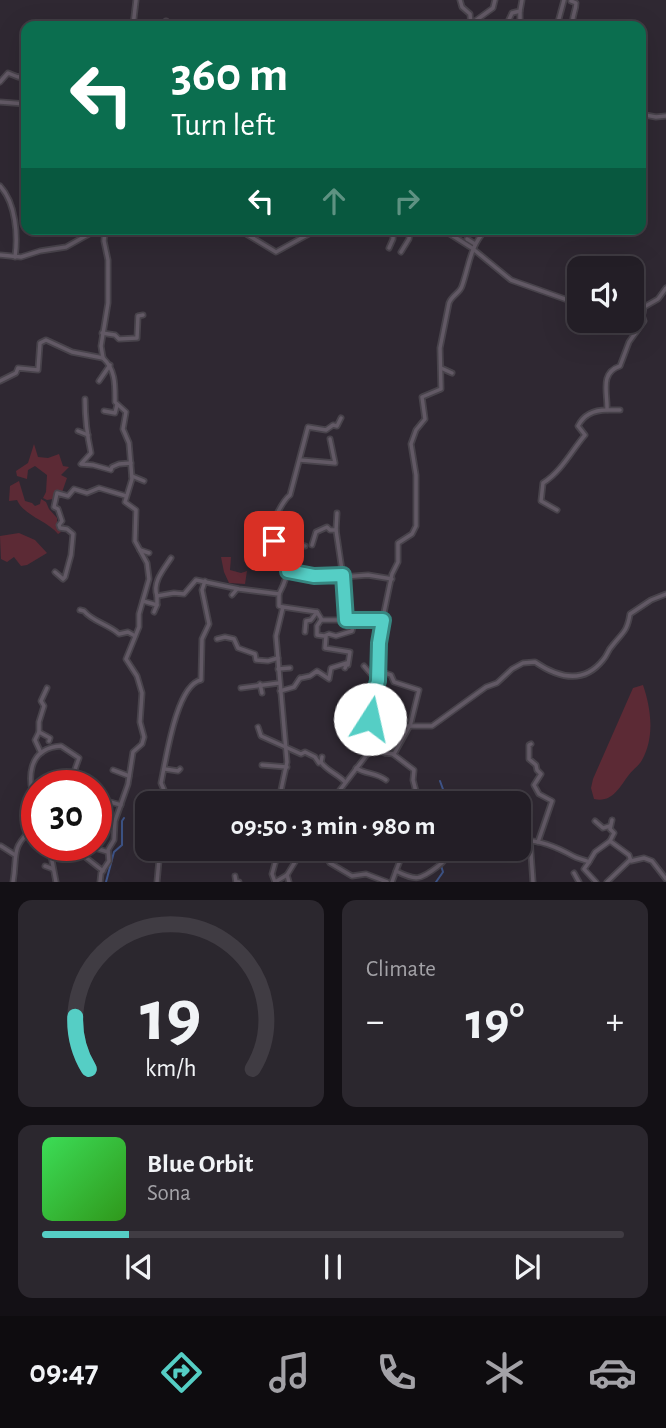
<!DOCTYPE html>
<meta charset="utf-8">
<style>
body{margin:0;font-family:"Alegreya Sans",sans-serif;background:#2b272e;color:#f1f3f6;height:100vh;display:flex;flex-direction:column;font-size:26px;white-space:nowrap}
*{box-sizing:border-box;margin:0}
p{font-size:23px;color:#a3a2a7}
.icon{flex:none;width:38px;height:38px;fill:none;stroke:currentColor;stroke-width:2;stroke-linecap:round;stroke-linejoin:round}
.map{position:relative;height:882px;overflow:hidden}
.sheet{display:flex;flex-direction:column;gap:18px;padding:18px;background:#131015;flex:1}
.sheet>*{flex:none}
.banner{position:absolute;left:21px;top:21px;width:625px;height:214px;border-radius:14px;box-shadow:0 7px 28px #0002,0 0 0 2px #403c43;background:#0b6e4f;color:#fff;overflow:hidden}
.fabs{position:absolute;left:567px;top:256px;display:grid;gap:14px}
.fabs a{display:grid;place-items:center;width:77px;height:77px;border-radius:14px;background:#231e26;box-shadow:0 7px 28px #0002,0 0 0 2px #403c43;font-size:35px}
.speed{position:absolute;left:21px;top:770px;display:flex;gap:14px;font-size:35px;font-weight:700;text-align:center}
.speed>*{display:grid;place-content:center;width:91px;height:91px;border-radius:50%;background:#231e26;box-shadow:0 7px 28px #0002,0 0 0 2px #403c43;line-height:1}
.speed .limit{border:10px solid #d22;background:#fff;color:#111}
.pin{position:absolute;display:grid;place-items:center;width:60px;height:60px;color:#fff;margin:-30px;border-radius:14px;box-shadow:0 4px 10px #0006}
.me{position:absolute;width:77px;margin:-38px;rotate:10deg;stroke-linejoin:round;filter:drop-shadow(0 0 5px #0008)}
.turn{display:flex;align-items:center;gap:24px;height:147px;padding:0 35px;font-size:32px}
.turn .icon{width:91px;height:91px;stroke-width:2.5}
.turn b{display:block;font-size:49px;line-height:60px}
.lanes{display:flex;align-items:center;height:66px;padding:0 35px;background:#0003;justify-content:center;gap:35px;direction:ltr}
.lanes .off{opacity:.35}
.big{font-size:52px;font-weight:700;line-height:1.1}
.sheet .tile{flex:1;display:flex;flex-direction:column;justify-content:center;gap:10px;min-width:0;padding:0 24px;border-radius:14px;background:#2b272e}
.sheet .dial{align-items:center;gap:0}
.dial svg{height:182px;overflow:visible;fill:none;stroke:#403c43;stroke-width:7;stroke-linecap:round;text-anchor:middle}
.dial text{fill:#f1f3f6;stroke:none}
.song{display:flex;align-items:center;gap:21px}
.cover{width:84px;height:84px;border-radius:10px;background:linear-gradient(135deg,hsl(130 70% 55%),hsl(110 70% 35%))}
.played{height:7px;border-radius:4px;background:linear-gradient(90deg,#55cec5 15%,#403c43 15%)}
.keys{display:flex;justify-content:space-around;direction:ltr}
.heat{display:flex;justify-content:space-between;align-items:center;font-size:38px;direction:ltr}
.sheet .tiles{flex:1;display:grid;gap:18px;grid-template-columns:1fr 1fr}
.tile:last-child{grid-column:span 2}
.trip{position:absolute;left:135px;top:791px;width:396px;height:70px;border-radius:14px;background:#231e26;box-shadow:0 7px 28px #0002,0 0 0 2px #403c43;font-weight:700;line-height:70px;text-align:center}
.tabs{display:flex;height:112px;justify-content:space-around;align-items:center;background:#0e0c0f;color:#a3a2a7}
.tabs .icon{width:49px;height:49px}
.tabs .active{color:#55cec5}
.tabs b{font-size:32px;color:#f1f3f6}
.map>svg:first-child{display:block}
</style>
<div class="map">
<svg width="666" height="882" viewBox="0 0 666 882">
<rect width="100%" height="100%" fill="#2f2832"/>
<g fill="#5c2a35">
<path d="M34 444 38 457 48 458 59 454 63 466 69 467 61 475 67 478 60 498 47 500 43 498 46 492 47 475 35 466 28 470 27 479 17 476 16 471 28 463Z"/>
<path d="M19 481 25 501 32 503 35 506 40 504 41 499 46 502 49 509 57 518V527L61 532 58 534C48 521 24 516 17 500L9 501 10 486Z"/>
<path d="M19 533 35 540 47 553 27 565 21 566 14 557 7 562 1 559 0 536Z"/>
<path d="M221 557H231L230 570 241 573 247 571 245 584 229 583 224 572Z"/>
<path d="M643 685C651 708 655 737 642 760 639 766 632 770 628 776 619 788 612 803 594 799L591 788 593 779 633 688Z"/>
</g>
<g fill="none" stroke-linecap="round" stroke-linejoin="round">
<g stroke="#3f5589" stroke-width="2">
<path d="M440 781 448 803"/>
<path d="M436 849 443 872 436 882"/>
<path d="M106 882 114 852 122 845V821L124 818"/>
</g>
<g stroke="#48434b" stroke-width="7">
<g id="minor">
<path d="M460 0 462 7 470 14 471 26"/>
<path d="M571 1 576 3C576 12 571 16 573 26"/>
<path d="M520 11V23L523 24"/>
<path d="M471 24 493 8 495 0"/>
<path d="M133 26 136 0"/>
<path d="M165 26 166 21"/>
<path d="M506 26 512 13 520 11 522 0"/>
<path d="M557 26 564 0"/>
<path d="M21 77 26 90"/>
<path d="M0 82 8 73 18 77 26 75"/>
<path d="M0 102 26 104"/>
<path d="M640 114 656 117 666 116"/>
<path d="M0 186C16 203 18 236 15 257"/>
<path d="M238 229 276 252 318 229"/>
<path d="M442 229 472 248 511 280 579 304"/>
<path d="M461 230 462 229"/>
<path d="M467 239 475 244"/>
<path d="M389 248 393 239V230L398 229"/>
<path d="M401 252 409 239 410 229"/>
<path d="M0 255 21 257 40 251 66 247 98 229"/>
<path d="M628 320H636L643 313 644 307 658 299 666 288"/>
<path d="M102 333 115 335 119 339 137 338 138 316 143 315"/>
<path d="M441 368 452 373"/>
<path d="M0 381 16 373 18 368 38 370 40 343 46 340 72 352 103 358"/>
<path d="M99 381 110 365"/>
<path d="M85 399C85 417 87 435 91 453L81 464 93 465 111 470 112 467 119 464 131 463"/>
<path d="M608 410H620"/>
<path d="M104 411 115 413 117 405"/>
<path d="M78 431 88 435"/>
<path d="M300 460 335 463 330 439"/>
<path d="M132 476 144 481"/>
<path d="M557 510 541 501 543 483C562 471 572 450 585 435L578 426C584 414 595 410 607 410 608 394 599 373 620 366L629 342 644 321 642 315"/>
<path d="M270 528 274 532 284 533 285 542 282 546"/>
<path d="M336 530 337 513"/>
<path d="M312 545 316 532 327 527 330 530H336L343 577 368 575 392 579"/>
<path d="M140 550 149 553"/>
<path d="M287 559 299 545 305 546"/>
<path d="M288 571 314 576 343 575"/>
<path d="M55 572 63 579 65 577 71 555 73 534 67 529 60 528 59 525 62 521 58 509 54 507 57 493 68 496 74 489 87 493 99 488 126 496"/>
<path d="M343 577 346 620"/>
<path d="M279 594C291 571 294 550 268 538 269 528 282 501 290 495L308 427 326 430 333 425 337 426 341 418"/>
<path d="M232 595 237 589"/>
<path d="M157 596C152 582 164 569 171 558"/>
<path d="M143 601 157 605V596L174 593 184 594 196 580 239 589 279 594V606L282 607"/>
<path d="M80 610 84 611C93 622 108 624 119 634L128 632 135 636"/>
<path d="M154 612 157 605"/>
<path d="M321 620 317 626V635L324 636 329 634 336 636 352 631 354 620"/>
<path d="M305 632 306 621 311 620 317 612"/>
<path d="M326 636 325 648 350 652 348 665"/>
<path d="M217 639 225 637 234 639 238 648 255 654 256 660 268 661 278 658"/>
<path d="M364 666 371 674 379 671"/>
<path d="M278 669 290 668"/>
<path d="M379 671 391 675 394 682 419 690 410 726"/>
<path d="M301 678 310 676 317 671 329 679 331 668 347 663 345 668"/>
<path d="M260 684 262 693"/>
<path d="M241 688 279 683"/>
<path d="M280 691 294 687 300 678"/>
<path d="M354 699 372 700"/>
<path d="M258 727 261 736 301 754 305 752 315 757 319 763 321 762"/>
<path d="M39 732 50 738 49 741"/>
<path d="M531 744 529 745V759L536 765 537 770 541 774 534 785 539 794 552 801 538 842"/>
<path d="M372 748 385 753 401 726H432L486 687 497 683 512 669 523 663 535 662C557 677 583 685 603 660 607 656 608 650 612 646 623 632 627 632 630 614L651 600 666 594"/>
<path d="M41 753 35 740 39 732V722L44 706 41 701 47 688"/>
<path d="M385 753 394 754 409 727"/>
<path d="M393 754 414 770 413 780 419 803"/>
<path d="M322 757 321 762C327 771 338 774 345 782"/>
<path d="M262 765 287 767"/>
<path d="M356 768C367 775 375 772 386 780"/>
<path d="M165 769 178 771 180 769"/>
<path d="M113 770 129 776"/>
<path d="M96 798 121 805"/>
<path d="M163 803 164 790 161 783C166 760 176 685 201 680L202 639 209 624 202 590 205 581"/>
<path d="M283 803 281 790 287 762 276 636 283 607 317 612 322 620H383"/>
<path d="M330 803 372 748 369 728 372 698 378 681 381 627 392 574 398 562V543L412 534 416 526V475L411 444 416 430 425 419 422 397 441 389 440 348 449 303C452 295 460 293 462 286 470 263 469 249 486 229"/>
<path d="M37 806C26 780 27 748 61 746L79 758 73 775V786"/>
<path d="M612 820 610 829 614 833 610 841 629 855 631 861 644 858 652 861 666 879"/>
<path d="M595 821 603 828 610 826"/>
<path d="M530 840 533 882"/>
<path d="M518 841C537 838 557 847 573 856 578 859 583 859 589 862L584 869 596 882"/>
<path d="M49 845 56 882"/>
<path d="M1 846 15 855"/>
<path d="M98 849 108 852"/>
<path d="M320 849 323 850 330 863 352 876 366 874 387 882"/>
<path d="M84 856 103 871"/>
<path d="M505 857 512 858V849"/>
<path d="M589 862 595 852 610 841"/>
<path d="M45 866 53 869"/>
<path d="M396 871 404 850 408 849"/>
<path d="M574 873 579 882"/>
<path d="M287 875 289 882"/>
<path d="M235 876 236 882H239"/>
<path d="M13 882C18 853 9 849 36 825L37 819"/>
<path d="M100 882 101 873 109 861 108 850 114 840 115 821 128 784 133 752 142 744 144 737 140 722 142 693 137 676 126 659 139 627V614L149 579 147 563 135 541 136 510 125 502 132 479 129 443 123 429 126 412 115 402C115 386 116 370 103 358L101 346 108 303V260L104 241 105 229"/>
<path d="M157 882 160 849"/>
<path d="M275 882 287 875 303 849"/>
<path d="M275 882 272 874 279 849"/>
<path d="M392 882 396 871C416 881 420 880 437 867 444 862 448 857 451 849"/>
<path d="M607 882 630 860"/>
</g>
</g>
<use href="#minor" stroke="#625965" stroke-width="3.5"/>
</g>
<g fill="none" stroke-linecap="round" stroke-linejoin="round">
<g stroke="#378680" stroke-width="18">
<path id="route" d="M274 541C286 548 287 558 288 571L314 576 343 575 346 620H383L379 643 378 681 372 700 370 719"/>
</g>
<use href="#route" stroke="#55cec5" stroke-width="12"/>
</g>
</svg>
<div class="fabs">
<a><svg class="icon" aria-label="sound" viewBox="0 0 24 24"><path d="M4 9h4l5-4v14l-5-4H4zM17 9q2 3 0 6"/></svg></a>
</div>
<div class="speed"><div class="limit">30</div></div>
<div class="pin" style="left:274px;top:541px;background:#d93025"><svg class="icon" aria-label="arrive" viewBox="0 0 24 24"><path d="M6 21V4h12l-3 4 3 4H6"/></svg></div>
<svg class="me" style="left:370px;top:719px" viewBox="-20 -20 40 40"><circle r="19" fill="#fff"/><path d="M0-13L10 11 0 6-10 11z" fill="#55cec5"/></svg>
<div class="trip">09:50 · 3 min · 980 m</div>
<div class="banner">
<div class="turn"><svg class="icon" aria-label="left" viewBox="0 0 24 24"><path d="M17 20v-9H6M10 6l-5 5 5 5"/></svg><div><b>360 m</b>Turn left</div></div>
<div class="lanes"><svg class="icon" aria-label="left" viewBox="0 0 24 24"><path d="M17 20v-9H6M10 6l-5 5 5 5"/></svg><svg class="icon off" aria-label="ahead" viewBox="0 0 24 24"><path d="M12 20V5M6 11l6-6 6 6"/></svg><svg class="icon off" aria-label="right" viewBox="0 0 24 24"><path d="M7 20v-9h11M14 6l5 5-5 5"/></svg></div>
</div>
</div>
<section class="sheet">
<div class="tiles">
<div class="tile dial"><svg viewBox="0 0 100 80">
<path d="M14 69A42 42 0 1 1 86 69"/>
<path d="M14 69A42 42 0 0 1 8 46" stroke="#55cec5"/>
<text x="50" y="56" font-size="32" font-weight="700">19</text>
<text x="50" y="72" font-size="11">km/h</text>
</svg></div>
<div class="tile"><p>Climate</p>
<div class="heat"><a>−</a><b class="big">19°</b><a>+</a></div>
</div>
<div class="tile">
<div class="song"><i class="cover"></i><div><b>Blue Orbit</b><p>Sona</p></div></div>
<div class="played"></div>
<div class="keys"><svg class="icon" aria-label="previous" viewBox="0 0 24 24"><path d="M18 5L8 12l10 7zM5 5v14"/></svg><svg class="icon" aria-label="pause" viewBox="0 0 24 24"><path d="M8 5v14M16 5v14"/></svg><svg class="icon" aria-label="next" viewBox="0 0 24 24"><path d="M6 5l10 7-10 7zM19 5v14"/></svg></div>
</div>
</div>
</section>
<nav class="tabs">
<b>09:47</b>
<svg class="icon active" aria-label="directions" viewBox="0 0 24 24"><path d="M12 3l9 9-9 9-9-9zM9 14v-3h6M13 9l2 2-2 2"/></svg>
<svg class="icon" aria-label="music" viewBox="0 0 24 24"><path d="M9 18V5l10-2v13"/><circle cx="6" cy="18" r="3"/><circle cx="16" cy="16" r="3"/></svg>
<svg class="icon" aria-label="phone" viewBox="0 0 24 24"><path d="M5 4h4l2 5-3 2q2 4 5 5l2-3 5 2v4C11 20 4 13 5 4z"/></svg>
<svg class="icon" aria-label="climate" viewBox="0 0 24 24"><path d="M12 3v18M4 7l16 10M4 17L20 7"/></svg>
<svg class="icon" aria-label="car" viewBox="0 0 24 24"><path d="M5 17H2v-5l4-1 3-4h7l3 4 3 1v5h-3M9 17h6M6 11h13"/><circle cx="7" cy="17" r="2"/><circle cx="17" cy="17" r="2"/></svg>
</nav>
